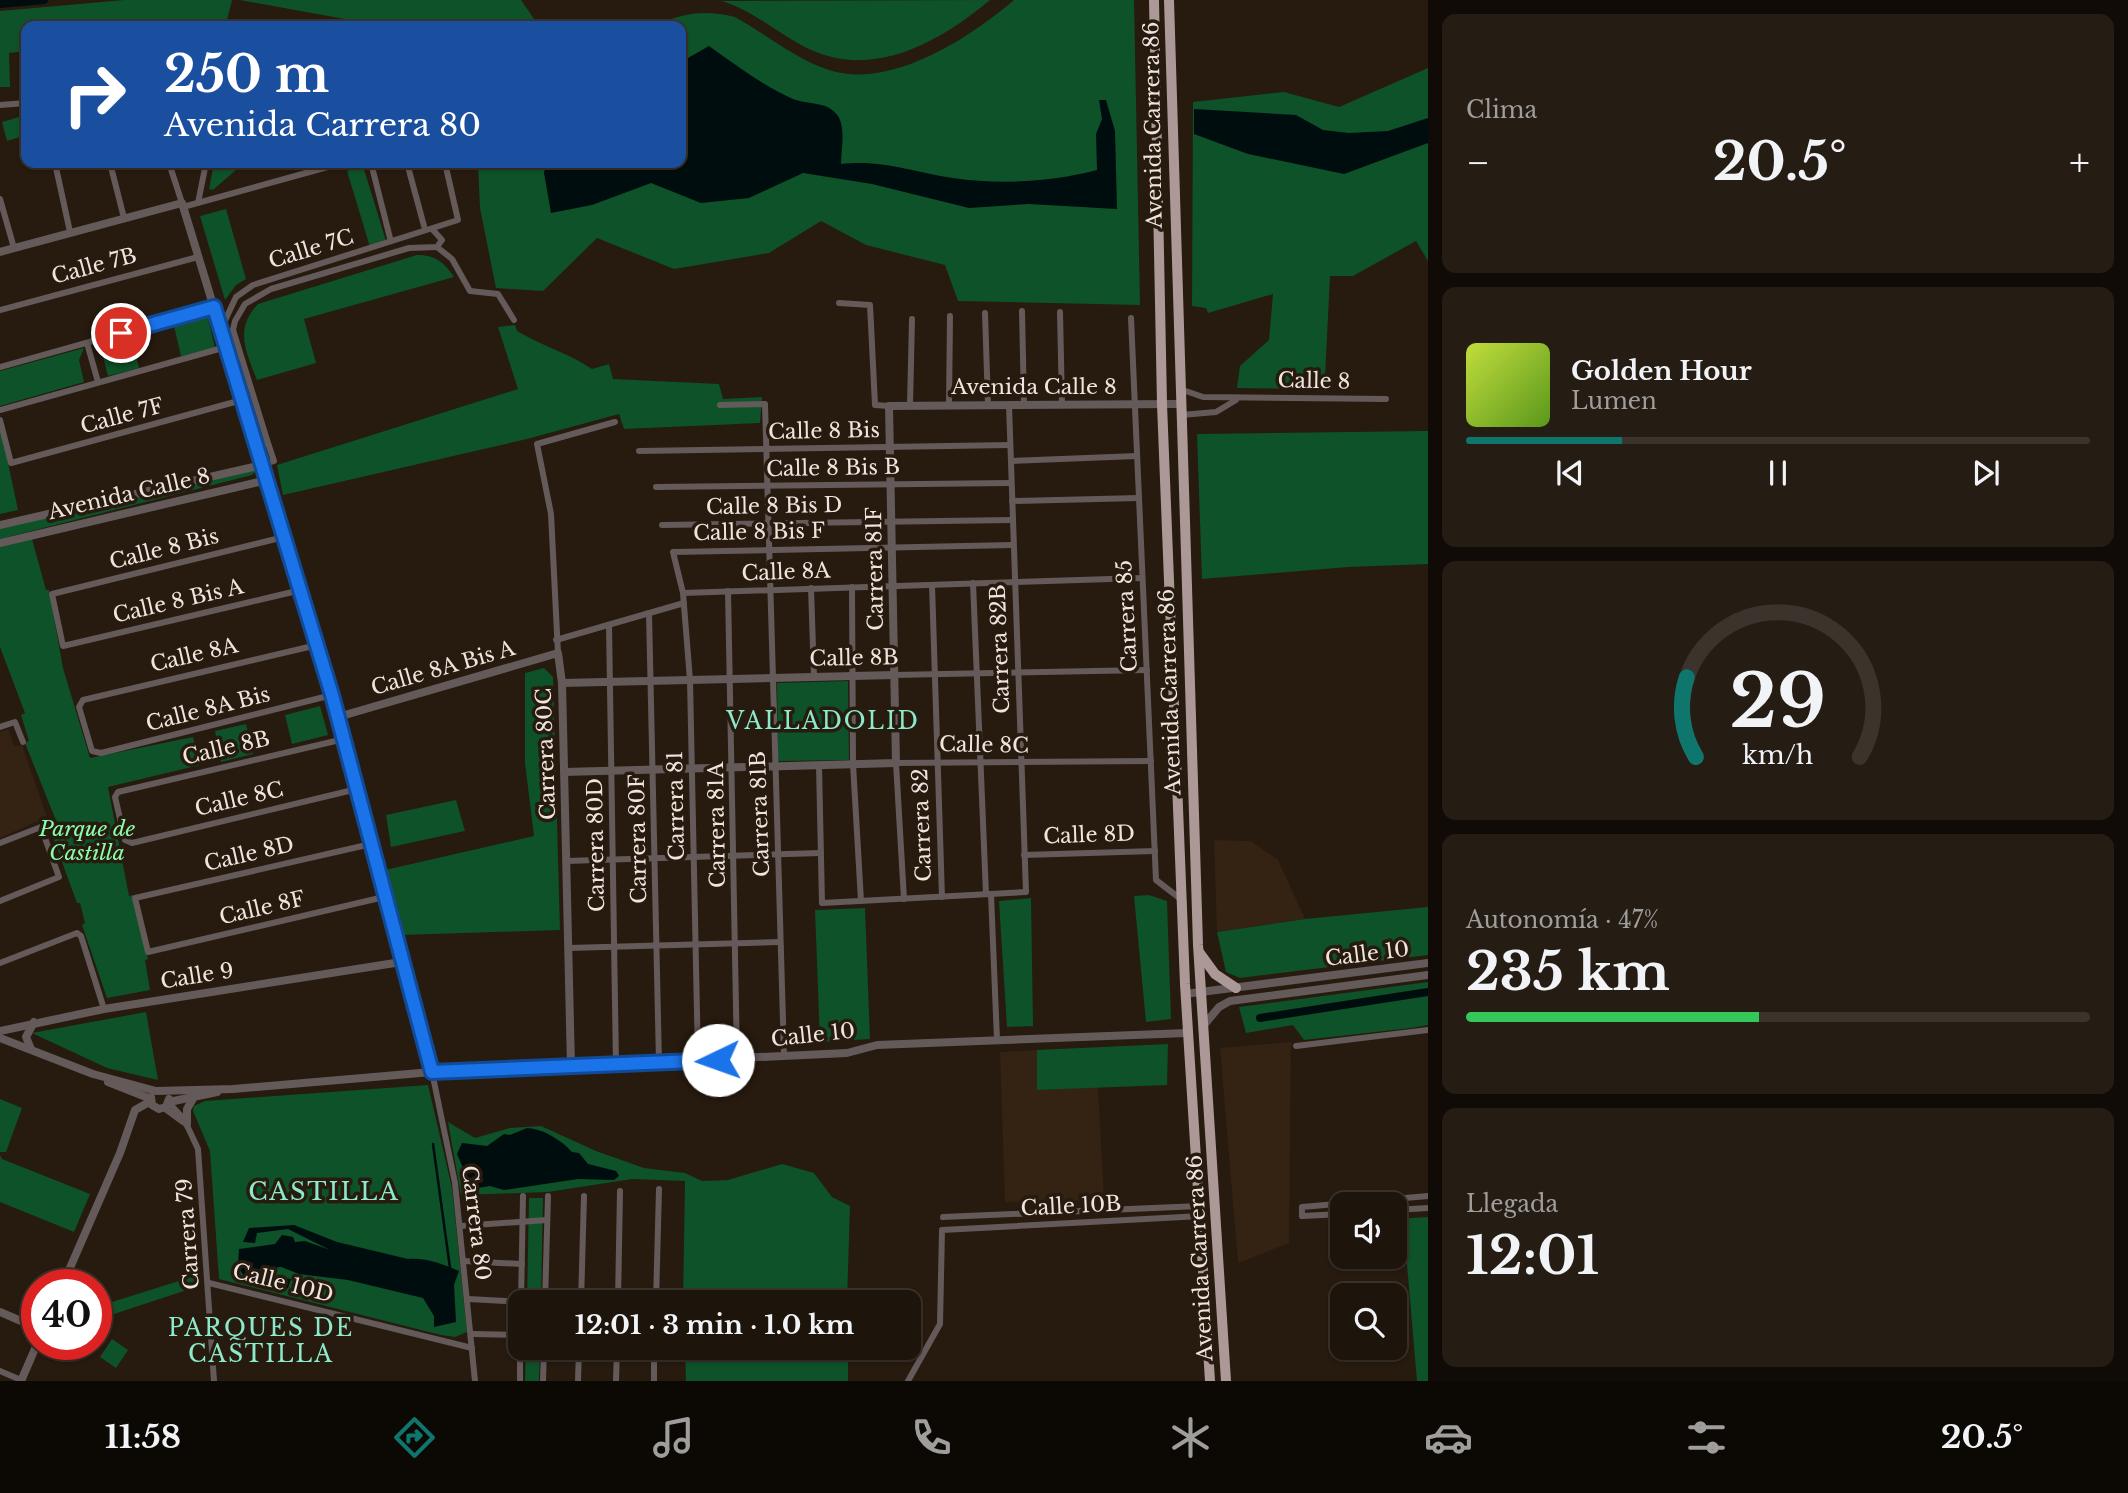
<!DOCTYPE html>
<html lang="es">
<meta charset="utf-8">
<style>
body{margin:0;font-family:"Libre Baskerville",serif;background:#251d14;color:#f1f3f6;height:100vh;display:flex;flex-direction:column;font-size:26px;white-space:nowrap}
*{box-sizing:border-box;margin:0}
p{font-size:23px;color:#a09e9d}
.icon{flex:none;width:38px;height:38px;fill:none;stroke:currentColor;stroke-width:2;stroke-linecap:round;stroke-linejoin:round}
.map{position:relative;flex:1;overflow:hidden}
.details{display:flex;flex-direction:column;gap:14px;padding:14px;background:#100b06;width:700px}
.details>*{flex:none}
.hud{position:absolute;left:21px;top:21px;width:665px;height:147px;border-radius:14px;box-shadow:0 2px 5px #0004,0 0 0 2px #3b332c;background:#1a4fa0;color:#fff;overflow:hidden}
.fabs{position:absolute;left:1330px;top:1192px;display:grid;gap:14px}
.fabs a{display:grid;place-items:center;width:77px;height:77px;border-radius:14px;background:#1d140b;box-shadow:0 2px 5px #0004,0 0 0 2px #3b332c;font-size:35px}
.speed{position:absolute;left:21px;top:1269px;display:flex;gap:14px;font-size:35px;font-weight:700;text-align:center}
.speed>*{display:grid;place-content:center;width:91px;height:91px;border-radius:50%;background:#1d140b;box-shadow:0 2px 5px #0004,0 0 0 2px #3b332c;line-height:1}
.speed .limit{border:10px solid #d22;background:#fff;color:#111}
.pin{position:absolute;display:grid;place-items:center;width:60px;height:60px;color:#fff;margin:-30px;border:4px solid #fff;border-radius:50%;box-shadow:0 2px 7px #0007}
.me{position:absolute;width:77px;margin:-38px;rotate:267deg;stroke-linejoin:round;filter:drop-shadow(0 0 5px #0008)}
.turn{display:flex;align-items:center;gap:24px;height:147px;padding:0 28px;font-size:32px}
.turn .icon{width:91px;height:91px;stroke-width:2.5}
.turn b{display:block;font-size:49px;line-height:60px}
.big{font-size:52px;font-weight:700;line-height:1.1}
.details .widget{flex:1;display:flex;flex-direction:column;justify-content:center;gap:10px;min-width:0;padding:0 24px;border-radius:14px;background:#251d14}
.details .dial{align-items:center;gap:0}
.dial svg{height:182px;overflow:visible;fill:none;stroke:#3b332c;stroke-width:7;stroke-linecap:round;text-anchor:middle}
.dial text{fill:#f1f3f6;stroke:none}
.song{display:flex;align-items:center;gap:21px}
.cover{width:84px;height:84px;border-radius:10px;background:linear-gradient(135deg,hsl(70 70% 55%),hsl(90 70% 35%))}
.played{height:7px;border-radius:4px;background:linear-gradient(90deg,#0f766e 25%,#3b332c 25%)}
.keys{display:flex;justify-content:space-around;direction:ltr}
.heat{display:flex;justify-content:space-between;align-items:center;font-size:38px;direction:ltr}
.charge{height:10px;border-radius:5px;background:linear-gradient(90deg,#34c759 47%,#3b332c 0)}
.trip{position:absolute;left:508px;top:1290px;width:413px;height:70px;border-radius:14px;background:#1d140b;box-shadow:0 2px 5px #0004,0 0 0 2px #3b332c;font-weight:700;line-height:70px;text-align:center}
.tab-bar{display:flex;height:112px;justify-content:space-around;align-items:center;background:#0c0804;color:#a09e9d}
.tab-bar .icon{width:49px;height:49px}
.tab-bar .on{color:#0f766e}
.tab-bar b{font-size:32px;color:#f1f3f6}
main{display:flex;flex:1;min-height:0}
.map>svg:first-child{display:block}
</style>
<main>
<div class="map">
<svg width="1428" height="1381" viewBox="0 0 1428 1381">
<rect width="100%" height="100%" fill="#271a0f"/>
<g fill="#342213">
<path d="M8 729 14 746 22 745 47 817 0 838V732Z"/>
<path d="M1214 840 1251 841 1278 860 1305 919 1217 932Z"/>
<path d="M1291 1042 1289 1243 1238 1263 1220 1048Z"/>
<path d="M1037 1050V1090L1098 1087 1104 1200 1005 1202 1000 1052Z"/>
</g>
<g fill="#0d5228">
<path d="M124 0H232L226 24 26 26V51L9 53 10 87H0V11Z"/>
<path d="M240 0H521L539 26H383Z"/>
<path d="M990 0C936 45 868 82 801 45 774 30 751 10 722 1Z"/>
<path d="M1014 0H1134L1140 305 958 301 945 265 866 245 821 221 769 253 674 269 597 238 543 291 496 288 480 208 478 163H681V26H654C681 13 705 9 735 17 766 34 795 59 829 70 891 90 969 38 1014 0Z"/>
<path d="M1428 68V261L1416 241 1353 276H1330L1325 378 1313 389 1237 388 1240 366 1269 340 1273 294 1208 313 1206 308 1192 306 1193 102 1284 92 1339 107Z"/>
<path d="M26 115V135L7 141 2 122Z"/>
<path d="M214 163H244L213 190 209 189Z"/>
<path d="M363 166 386 241 370 247 347 171Z"/>
<path d="M226 209 246 279 236 285 225 300 200 216Z"/>
<path d="M417 255C435 255 444 262 454 277L304 319 316 363 257 380C246 352 234 329 258 304Z"/>
<path d="M207 313 215 348 181 356 173 322Z"/>
<path d="M515 325 517 331C542 346 569 353 592 369L609 364 613 379 719 384 723 399 762 397 760 423 624 429 619 414 527 439 283 495 277 465 518 389 498 327Z"/>
<path d="M130 333 139 368 108 376 99 341Z"/>
<path d="M84 348 79 360 84 382 0 406V371Z"/>
<path d="M0 425 18 510 0 514Z"/>
<path d="M1428 431V564L1348 567 1202 579 1197 434Z"/>
<path d="M253 468 256 471 252 475 0 539V529Z"/>
<path d="M32 539 46 590H49L63 668 90 758 193 737 200 765 108 787 129 896 133 895 148 959 145 960 150 990 107 998 82 925 85 923 80 903H77L49 826 57 823 25 743 29 741 21 715 25 713 0 647V547Z"/>
<path d="M544 668 553 677 560 930 401 935 385 870 534 836 525 763V673Z"/>
<path d="M848 681 849 760 778 761 777 683Z"/>
<path d="M320 706 328 735 292 744 285 715Z"/>
<path d="M246 724 253 754 221 762 215 731Z"/>
<path d="M456 800 465 831 391 847 386 815Z"/>
<path d="M1149 895 1167 901 1171 1019 1146 1022 1134 896Z"/>
<path d="M1031 898 1033 1026 1007 1027 999 901Z"/>
<path d="M1428 907V955L1240 978 1226 972 1217 932 1305 919Z"/>
<path d="M865 908 870 1039 820 1042 815 910Z"/>
<path d="M1428 982V1025L1411 1028 1304 1040 1293 1025 1246 1033 1239 1007Z"/>
<path d="M146 1012 158 1080 107 1068 32 1033Z"/>
<path d="M1168 1044 1167 1085 1037 1090V1050Z"/>
<path d="M428 1085 452 1188 467 1332 455 1337 441 1335 219 1279 210 1151 193 1111 194 1106 205 1101Z"/>
<path d="M0 1099 22 1108 6 1152H0Z"/>
<path d="M448 1122 475 1138 510 1128 541 1126 596 1151 644 1168 685 1173 702 1181 728 1180 782 1164 814 1173 832 1197 850 1206 847 1302H683L685 1181 632 1179 548 1192 461 1195Z"/>
<path d="M0 1155 2 1159 90 1194 74 1232 0 1202Z"/>
<path d="M529 1198H543L541 1302H527Z"/>
<path d="M1428 1217V1381H1417L1404 1230H1395V1219Z"/>
<path d="M198 1275 199 1286 96 1320V1307Z"/>
<path d="M112 1339 128 1350 116 1368 100 1357Z"/>
<path d="M526 1348H540L539 1381H525Z"/>
<path d="M685 1348H848V1381H686Z"/>
</g>
<g fill="#000d0e">
<path d="M709 46C736 65 763 86 793 99 808 105 828 101 838 116 846 129 841 150 841 164 883 159 912 172 953 178 1000 185 1051 182 1097 170L1096 134 1102 119 1099 100H1106L1115 131 1117 209 1029 204 969 208 872 184 803 173 749 198 701 203 651 183 592 205 551 213 544 173 546 163H681V62Z"/>
<path d="M1194 109 1296 115 1323 130 1349 133 1388 131 1428 118V143L1344 174 1248 154 1194 134Z"/>
<path d="M527 1128C544 1129 561 1140 572 1152L579 1153 588 1164 616 1171 619 1176 614 1180 578 1179 504 1190 490 1186 472 1189 457 1154 462 1143 487 1146 504 1134 510 1135Z"/>
<path d="M294 1225 337 1242 408 1259C425 1257 443 1264 459 1271L454 1285 456 1322 434 1327V1316L423 1298 348 1280 299 1274 281 1267 256 1270 253 1276C267 1282 277 1276 291 1279L288 1288 277 1292 246 1281 238 1265 239 1249 275 1244 282 1235 293 1237 295 1242 305 1241 330 1250 288 1229 257 1233 255 1243 243 1242 249 1228Z"/>
</g>
<g fill="none" stroke-linecap="round" stroke-linejoin="round">
<path stroke="#000d0e" stroke-width="2.5" d="M433 1144 450 1268"/>
<g stroke="#000d0e" stroke-width="8">
<path d="M0 4 44 0"/>
<path d="M1260 1018 1428 992"/>
</g>
<g stroke="#645a59" stroke-width="6">
<path d="M0 105 26 103"/>
<path d="M55 163 70 232"/>
<path d="M110 163 124 218"/>
<path d="M169 163 182 203"/>
<path d="M371 163 390 238"/>
<path d="M407 163 424 226"/>
<path d="M0 199 14 248"/>
<path d="M198 203 206 163"/>
<path d="M183 207 342 163"/>
<path d="M437 247 452 259 470 291 498 294 514 320"/>
<path d="M839 303 870 305 875 405 889 406"/>
<path d="M0 310 198 257"/>
<path d="M1022 311 1024 405"/>
<path d="M1060 312 1062 405"/>
<path d="M985 313 988 405"/>
<path d="M1131 318 1156 880 1182 900"/>
<path d="M221 329 236 297 253 285 458 220 445 163"/>
<path d="M87 343 98 382"/>
<path d="M0 367 214 307"/>
<path d="M1180 389 1203 397 1386 399"/>
<path d="M720 405 765 404 784 1056"/>
<path d="M910 405 912 319"/>
<path d="M949 405 950 316"/>
<path d="M0 410 226 347"/>
<path d="M1181 415 1216 412 1236 400"/>
<path d="M0 420 11 463 242 400"/>
<path d="M258 450 267 440 233 330 235 321 245 304 271 289 409 248 437 247 442 240 433 230"/>
<path d="M639 451 1010 445"/>
<path d="M1011 461 1137 456"/>
<path d="M262 465 274 461 267 440"/>
<path d="M656 487 1011 483"/>
<path d="M1012 501 1139 498"/>
<path d="M662 525 1013 520"/>
<path d="M284 537 52 594 63 646 301 590"/>
<path d="M973 583 986 894"/>
<path d="M932 585 942 897"/>
<path d="M852 587 853 764 861 901"/>
<path d="M811 588 814 677"/>
<path d="M728 591 737 1059"/>
<path d="M683 593 1142 578"/>
<path d="M649 613 659 1063"/>
<path d="M609 625 616 1065"/>
<path d="M556 640 684 603"/>
<path d="M317 645 83 700 79 707 92 751 101 753 332 695"/>
<path d="M558 653 551 514 537 444 615 422"/>
<path d="M894 675 1147 670"/>
<path d="M0 727 15 722 23 742"/>
<path d="M344 739 118 792 115 797 125 840 132 843 357 789"/>
<path d="M819 765 822 903 1026 892 1009 405"/>
<path d="M0 843 41 827 59 877 0 901"/>
<path d="M371 844 135 898 148 952 384 897"/>
<path d="M1024 855 1155 851"/>
<path d="M566 861 821 853"/>
<path d="M991 894 997 1040"/>
<path d="M904 899 896 763 1151 761"/>
<path d="M569 948 780 942"/>
<path d="M0 963 77 933 81 936 104 1009"/>
<path d="M1296 1046 1428 1030"/>
<path d="M698 1061 690 680 683 593 673 552 1013 545"/>
<path d="M432 1072 455 1183 475 1381"/>
<path d="M169 1103 184 1119 198 1149 214 1381"/>
<path d="M164 1108 183 1122"/>
<path d="M1395 1210 1428 1208"/>
<path d="M1342 1214 1302 1216V1207L1428 1196"/>
<path d="M943 1217 1200 1206"/>
<path d="M460 1226 547 1220"/>
<path d="M464 1261 522 1264"/>
<path d="M209 1283 472 1348"/>
<path d="M468 1299 523 1302"/>
<path d="M521 1302 523 1196"/>
<path d="M545 1302 548 1196"/>
<path d="M581 1302 584 1196"/>
<path d="M618 1302 620 1191"/>
<path d="M656 1302 659 1189"/>
<path d="M472 1334 520 1335"/>
<path d="M0 1371 21 1380"/>
<path d="M520 1381V1348"/>
<path d="M543 1381 544 1348"/>
<path d="M578 1381 579 1348"/>
<path d="M616 1381 617 1348"/>
<path d="M654 1381V1348"/>
<path d="M908 1381 940 1324 942 1230 1201 1216"/>
</g>
<g stroke="#645a59" stroke-width="8">
<path d="M0 252 182 203 332 695 432 1072"/>
<path d="M0 525 262 465"/>
<path d="M0 543 267 480"/>
<path d="M562 683 894 675"/>
<path d="M338 717 558 653 562 683 571 1066"/>
<path d="M564 772 896 763 889 406 1179 404"/>
<path d="M1185 994 1428 963"/>
<path d="M1204 1025 1219 1007 1230 1001 1428 975"/>
<path d="M0 1031 104 1009 401 962"/>
<path d="M0 1038 93 1074 156 1091 233 1089 432 1072 847 1053 877 1045 1187 1033"/>
<path d="M31 1049 26 1037 34 1022"/>
<path d="M108 1082 151 1099"/>
<path d="M151 1097 152 1105 159 1109 166 1107 169 1099"/>
<path d="M169 1102 217 1092"/>
<path d="M187 1124V1109L194 1097"/>
<path d="M63 1284 120 1153 135 1110 151 1101"/>
<path d="M0 1312 37 1328"/>
<path d="M21 1381 37 1344"/>
</g>
<g stroke="#ac9997" stroke-width="10">
<path d="M1154 0 1162 404 1185 984 1210 1381"/>
<path d="M1169 0 1198 945 1226 1381"/>
<path d="M1199 952 1215 974 1236 988"/>
</g>
</g>
<g fill="none" stroke-linecap="round" stroke-linejoin="round">
<g stroke="#114b97" stroke-width="18">
<path id="route" d="M121 333 214 307 332 695 432 1072 718 1060"/>
</g>
<use href="#route" stroke="#1a73e8" stroke-width="12"/>
</g>
<g text-anchor="middle" dominant-baseline="central" stroke-width="7" stroke-linejoin="round" paint-order="stroke">
<g font-size="21" fill="#efe5de" stroke="#271a0f">
<text transform="translate(1153 125) rotate(-91)">Avenida Carrera 86</text>
<text transform="translate(311 249) rotate(-17)">Calle 7C</text>
<text transform="translate(94 266) rotate(-15)">Calle 7B</text>
<text transform="translate(1314 381) rotate(1)">Calle 8</text>
<text x="1034" y="387">Avenida Calle 8</text>
<text transform="translate(122 416) rotate(-15)">Calle 7F</text>
<text transform="translate(824 431) rotate(-1)">Calle 8 Bis</text>
<text transform="translate(833 468) rotate(-1)">Calle 8 Bis B</text>
<text transform="translate(129 494) rotate(-13)">Avenida Calle 8</text>
<text transform="translate(774 506) rotate(-1)">Calle 8 Bis D</text>
<text transform="translate(759 532) rotate(-1)">Calle 8 Bis F</text>
<text transform="translate(164 549) rotate(-14)">Calle 8 Bis</text>
<text transform="translate(875 569) rotate(-91)">Carrera 81F</text>
<text transform="translate(786 572) rotate(-2)">Calle 8A</text>
<text transform="translate(178 601) rotate(-13)">Calle 8 Bis A</text>
<text transform="translate(1127 616) rotate(-93)">Carrera 85</text>
<text transform="translate(1000 649) rotate(-92)">Carrera 82B</text>
<text transform="translate(194 655) rotate(-13)">Calle 8A</text>
<text transform="translate(854 658) rotate(-1)">Calle 8B</text>
<text transform="translate(443 668) rotate(-16)">Calle 8A Bis A</text>
<text transform="translate(1170 692) rotate(-92)">Avenida Carrera 86</text>
<text transform="translate(208 709) rotate(-14)">Calle 8A Bis</text>
<text transform="translate(984 745) rotate(1)">Calle 8C</text>
<text transform="translate(226 748) rotate(-13)">Calle 8B</text>
<text transform="translate(546 754) rotate(-92)">Carrera 80C</text>
<text transform="translate(239 799) rotate(-13)">Calle 8C</text>
<text transform="translate(676 806) rotate(-91)">Carrera 81</text>
<text transform="translate(760 814) rotate(-92)">Carrera 81B</text>
<text transform="translate(717 825) rotate(-91)">Carrera 81A</text>
<text transform="translate(922 825) rotate(-92)">Carrera 82</text>
<text transform="translate(1089 835) rotate(-2)">Calle 8D</text>
<text transform="translate(638 839) rotate(-91)">Carrera 80F</text>
<text transform="translate(596 845) rotate(-91)">Carrera 80D</text>
<text transform="translate(249 854) rotate(-13)">Calle 8D</text>
<text transform="translate(262 908) rotate(-13)">Calle 8F</text>
<text transform="translate(1367 954) rotate(-7)">Calle 10</text>
<text transform="translate(197 976) rotate(-9)">Calle 9</text>
<text transform="translate(813 1035) rotate(-6)">Calle 10</text>
<text transform="translate(1071 1206) rotate(-3)">Calle 10B</text>
<text transform="translate(476 1223) rotate(83)">Carrera 80</text>
<text transform="translate(188 1234) rotate(-94)">Carrera 79</text>
<text transform="translate(1200 1258) rotate(-93)">Avenida Carrera 86</text>
<text transform="translate(283 1283) rotate(14)">Calle 10D</text>
</g>
<g font-size="21" font-style="italic" fill="#8affab" stroke="#271a0f">
<text x="87" y="829">Parque de<tspan x="87" dy="24">Castilla</tspan></text>
</g>
<g font-size="23" letter-spacing="2" fill="#8ceacb" stroke="#271a0f">
<text x="823" y="721">VALLADOLID</text>
<text x="261" y="1328">PARQUES DE<tspan x="261" dy="26">CASTILLA</tspan></text>
</g>
<g font-size="24" letter-spacing="2" fill="#8ceacb" stroke="#271a0f">
<text x="324" y="1191">CASTILLA</text>
</g>
</g>
</svg>
<div class="fabs">
<a><svg class="icon" aria-label="sound" viewBox="0 0 24 24"><path d="M4 9h4l5-4v14l-5-4H4zM17 9q2 3 0 6"/></svg></a>
<a><svg class="icon" aria-label="search" viewBox="0 0 24 24"><circle cx="10" cy="10" r="6"/><path d="M15 15l6 6"/></svg></a>
</div>
<div class="speed"><div class="limit">40</div></div>
<div class="pin" style="left:121px;top:333px;background:#d93025"><svg class="icon" aria-label="arrive" viewBox="0 0 24 24"><path d="M6 21V4h12l-3 4 3 4H6"/></svg></div>
<svg class="me" style="left:718px;top:1060px" viewBox="-20 -20 40 40"><circle r="19" fill="#fff"/><path d="M0-13L10 11 0 6-10 11z" fill="#1a73e8"/></svg>
<div class="trip">12:01 · 3 min · 1.0 km</div>
<div class="hud">
<div class="turn"><svg class="icon" aria-label="right" viewBox="0 0 24 24"><path d="M7 20v-9h11M14 6l5 5-5 5"/></svg><div><b>250 m</b>Avenida Carrera 80</div></div>
</div>
</div>
<section class="details">
<div class="widget"><p>Clima</p>
<div class="heat"><a>−</a><b class="big">20.5°</b><a>+</a></div>
</div>
<div class="widget">
<div class="song"><i class="cover"></i><div><b>Golden Hour</b><p>Lumen</p></div></div>
<div class="played"></div>
<div class="keys"><svg class="icon" aria-label="previous" viewBox="0 0 24 24"><path d="M18 5L8 12l10 7zM5 5v14"/></svg><svg class="icon" aria-label="pause" viewBox="0 0 24 24"><path d="M8 5v14M16 5v14"/></svg><svg class="icon" aria-label="next" viewBox="0 0 24 24"><path d="M6 5l10 7-10 7zM19 5v14"/></svg></div>
</div>
<div class="widget dial"><svg viewBox="0 0 100 80">
<path d="M14 69A42 42 0 1 1 86 69"/>
<path d="M14 69A42 42 0 0 1 10 34" stroke="#0f766e"/>
<text x="50" y="56" font-size="32" font-weight="700">29</text>
<text x="50" y="72" font-size="11">km/h</text>
</svg></div>
<div class="widget"><p>Autonomía · 47%</p><b class="big">235 km</b><div class="charge"></div></div>
<div class="widget"><p>Llegada</p><b class="big">12:01</b></div>
</section>
</main>
<nav class="tab-bar">
<b>11:58</b>
<svg class="icon on" aria-label="directions" viewBox="0 0 24 24"><path d="M12 3l9 9-9 9-9-9zM9 14v-3h6M13 9l2 2-2 2"/></svg>
<svg class="icon" aria-label="music" viewBox="0 0 24 24"><path d="M9 18V5l10-2v13"/><circle cx="6" cy="18" r="3"/><circle cx="16" cy="16" r="3"/></svg>
<svg class="icon" aria-label="phone" viewBox="0 0 24 24"><path d="M5 4h4l2 5-3 2q2 4 5 5l2-3 5 2v4C11 20 4 13 5 4z"/></svg>
<svg class="icon" aria-label="climate" viewBox="0 0 24 24"><path d="M12 3v18M4 7l16 10M4 17L20 7"/></svg>
<svg class="icon" aria-label="car" viewBox="0 0 24 24"><path d="M5 17H2v-5l4-1 3-4h7l3 4 3 1v5h-3M9 17h6M6 11h13"/><circle cx="7" cy="17" r="2"/><circle cx="17" cy="17" r="2"/></svg>
<svg class="icon" aria-label="filters" viewBox="0 0 24 24"><path d="M4 7h16M4 17h16"/><circle cx="9" cy="7" r="2"/><circle cx="15" cy="17" r="2"/></svg>
<b>20.5°</b>
</nav>
